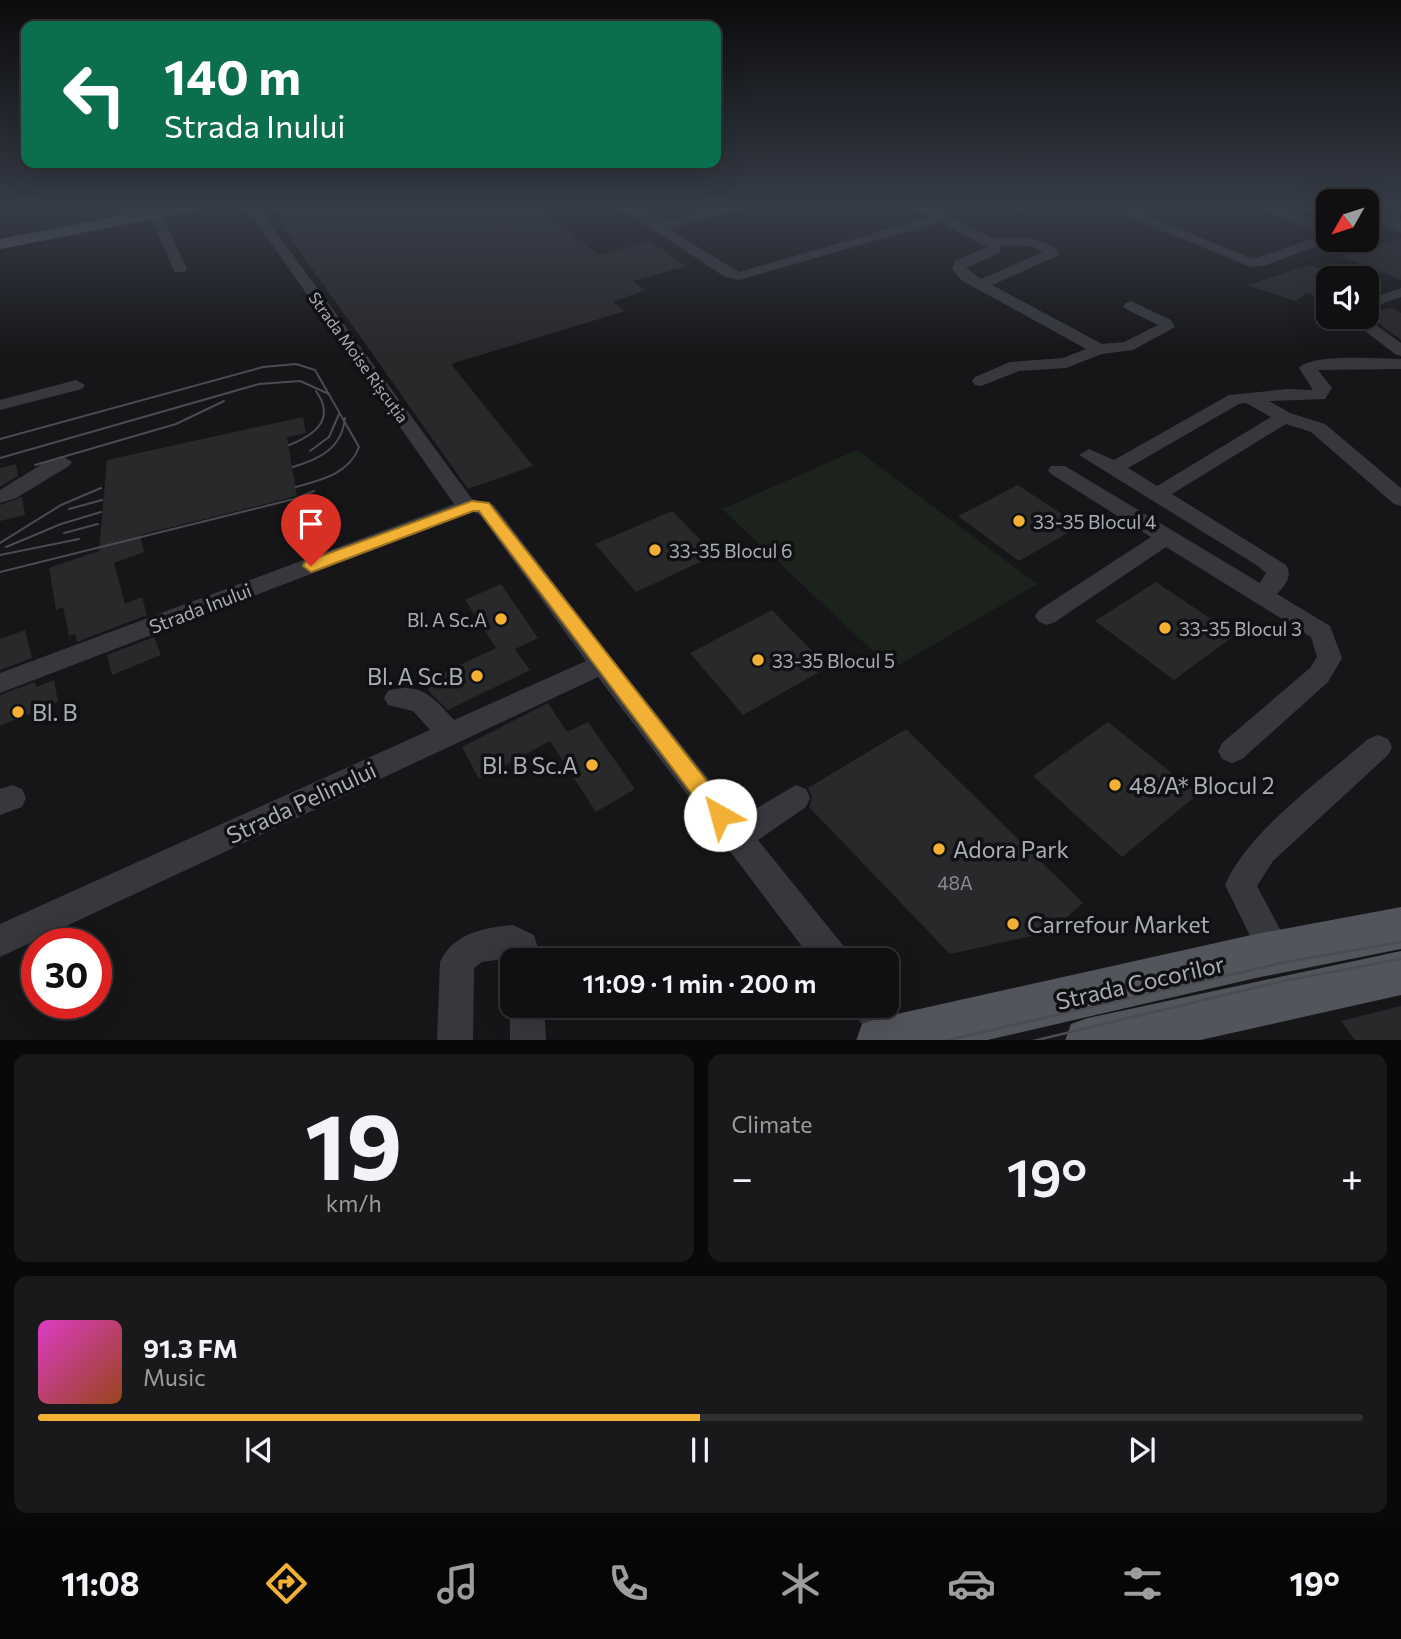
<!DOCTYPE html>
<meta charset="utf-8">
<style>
body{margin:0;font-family:Commissioner,sans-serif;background:#19191b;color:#f1f3f6;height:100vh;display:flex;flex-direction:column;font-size:26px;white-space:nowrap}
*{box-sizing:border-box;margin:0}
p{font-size:23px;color:#9c9d9f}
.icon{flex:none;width:38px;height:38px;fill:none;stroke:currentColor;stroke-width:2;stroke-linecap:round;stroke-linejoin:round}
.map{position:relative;height:1040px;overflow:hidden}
.panel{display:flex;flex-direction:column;gap:14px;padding:14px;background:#09090a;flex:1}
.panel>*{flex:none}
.top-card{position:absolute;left:21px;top:21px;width:700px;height:147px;border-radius:14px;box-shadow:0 7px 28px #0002,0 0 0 2px #303032;background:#0b6e4f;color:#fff;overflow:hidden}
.needle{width:46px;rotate:231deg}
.controls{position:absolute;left:1316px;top:189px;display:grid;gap:14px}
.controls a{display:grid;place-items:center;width:63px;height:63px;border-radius:14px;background:#101012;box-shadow:0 7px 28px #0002,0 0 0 2px #303032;font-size:35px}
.speed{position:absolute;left:21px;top:928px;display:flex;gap:14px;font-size:35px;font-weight:700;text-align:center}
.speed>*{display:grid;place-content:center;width:91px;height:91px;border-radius:50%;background:#101012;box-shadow:0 7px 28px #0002,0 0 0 2px #303032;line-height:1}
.speed .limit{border:10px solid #d22;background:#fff;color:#111}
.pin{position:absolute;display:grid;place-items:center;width:60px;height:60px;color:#fff;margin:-72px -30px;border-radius:50% 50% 50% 0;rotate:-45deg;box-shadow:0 0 7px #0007}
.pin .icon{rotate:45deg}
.me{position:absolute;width:77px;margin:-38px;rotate:322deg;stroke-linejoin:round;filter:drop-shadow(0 0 5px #0008)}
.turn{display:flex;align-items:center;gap:24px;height:147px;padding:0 28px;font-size:32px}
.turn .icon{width:91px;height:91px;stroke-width:2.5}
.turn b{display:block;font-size:49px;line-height:60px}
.big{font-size:52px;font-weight:600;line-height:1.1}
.panel .card{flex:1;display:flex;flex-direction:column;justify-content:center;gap:10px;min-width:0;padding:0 24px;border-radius:14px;background:#19191b}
.panel .dial{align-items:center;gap:0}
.dial b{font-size:91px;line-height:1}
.song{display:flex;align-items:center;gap:21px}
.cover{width:84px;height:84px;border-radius:10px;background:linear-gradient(135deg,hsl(310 70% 55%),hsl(20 70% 35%))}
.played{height:7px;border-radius:4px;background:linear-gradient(90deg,#f2b134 50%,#303032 50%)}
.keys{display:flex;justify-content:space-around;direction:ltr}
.heat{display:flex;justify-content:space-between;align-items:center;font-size:38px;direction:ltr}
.panel .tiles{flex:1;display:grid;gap:14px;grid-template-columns:1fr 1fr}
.card:last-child{grid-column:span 2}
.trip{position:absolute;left:500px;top:948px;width:399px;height:70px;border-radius:14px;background:#101012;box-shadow:0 7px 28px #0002,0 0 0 2px #303032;font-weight:600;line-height:70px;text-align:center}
.dock{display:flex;height:112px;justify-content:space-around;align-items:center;background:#060607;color:#9c9d9f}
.dock .icon{width:49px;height:49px}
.dock .current{color:#f2b134}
.dock b{font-size:32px;color:#f1f3f6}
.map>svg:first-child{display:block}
</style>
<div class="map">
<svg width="1401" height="1041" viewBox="0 0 1401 1041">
<rect width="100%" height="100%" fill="#161618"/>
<path fill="#1c231d" d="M857 450 1037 584 892 669 722 509Z"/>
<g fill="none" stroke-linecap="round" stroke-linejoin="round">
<path stroke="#2c353c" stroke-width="4.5" d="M1367 210 1401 222"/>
</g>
<g fill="#29292c">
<path d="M286 206H536L599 255 650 241 686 266 633 281 645 290 613 302 625 311 451 364 533 466 468 489 281 225 285 224 274 209Z"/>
<path d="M1401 238V280L1342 256Z"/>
<path d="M1311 265 1328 275V293L1317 297 1306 293 1296 301 1247 285Z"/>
<path d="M1392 308 1401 313V340L1367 315V313Z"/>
<path d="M303 417 306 433 287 437 297 496 140 535 144 552 114 563 125 604 142 597 147 615 77 642 75 634 69 636 63 607 56 610 49 568 99 551 107 460Z"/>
<path d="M16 464 18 476 0 487V468Z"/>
<path d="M1018 485 1080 526 1019 561 958 516Z"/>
<path d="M22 497 25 515 0 521V505Z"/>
<path d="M672 511 715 555 636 592 595 544Z"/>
<path d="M1156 582 1235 635 1174 680 1095 621Z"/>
<path d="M501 584 538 638 515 649 530 670 448 710 432 695 424 682 496 648 465 600Z"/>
<path d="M772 610 828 667 743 715 690 653Z"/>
<path d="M25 630 32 658 0 670V639Z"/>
<path d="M154 637 161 655 112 675 107 655Z"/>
<path d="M54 680 58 702 0 726V695L35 682 36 687Z"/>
<path d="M548 703 567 732 588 722 635 789 596 812 550 741 479 779 462 747Z"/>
<path d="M1108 722 1198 794 1122 857 1033 776Z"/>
<path d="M906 729 1083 903 1050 932 950 954 809 807 812 797 808 788Z"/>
<path d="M1401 1006V1040H1355L1341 1021Z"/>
</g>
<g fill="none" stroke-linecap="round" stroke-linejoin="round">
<g fill="#37383d" fill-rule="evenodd">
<path d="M245 206H257L472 499 494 505 611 657 740 818 796 785 806 789 810 798 806 807 758 840 846 949 850 961H813L598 677 0 957V924L430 730 413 711 388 705 384 698 388 691C419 680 435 699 454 720L586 661 480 515 473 512 0 693V673L454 504Z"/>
<path d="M617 206H632L659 223 729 206H750L668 229 739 272 930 217 912 206H928L991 238H1031L1051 245 1059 253 1057 256 992 285 1102 344 1124 342 1158 325 1126 309 1123 306 1126 303 1131 301 1171 320 1175 327 1133 350 1102 354 1066 368 1019 371 981 386 975 385 972 381 975 377 1010 362 1063 358 1086 349 961 280 952 269 955 261 987 247 940 222 739 280 725 277ZM1001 245 1030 246 1043 252 981 279 966 268 999 253Z"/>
<path d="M1139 206H1155L1143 214 1253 259 1323 235 1259 206C1283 206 1307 215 1328 228V240H1333L1266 265 1251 267 1129 217V211Z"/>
<path d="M156 210 162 214 187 269 185 272H175L173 269 150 214Z"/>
<path d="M1367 212 1401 224V233L1367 220Z"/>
<path d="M1401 288V297L1367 309V300Z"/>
<path d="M1347 317H1365L1401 343V356L1395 354Z"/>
<path d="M1401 359V369L1318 370 1332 388 1325 399 1269 401 1290 413 1325 424 1401 488V506L1394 504 1311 432 1286 424 1172 494 1286 565C1293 577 1285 585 1277 594L1330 626 1342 658 1328 682 1242 759 1232 763 1222 759 1218 751 1222 743 1310 668 1317 657 1311 637 1166 547 1055 622 1047 625 1039 622 1035 616 1039 610 1151 537 1051 474 1048 470 1051 466H1065L1260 583 1266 573 1258 566 1079 455 1089 449 1114 460 1229 395 1288 389 1313 390 1299 368C1313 353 1379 359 1401 359ZM1246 403 1271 417 1157 486 1128 468 1239 404Z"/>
<path d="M76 380 85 385 82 389 0 410V400Z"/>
<path d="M62 456 72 462 69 466 16 498 0 503V490L47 461Z"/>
<path d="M1378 735 1388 739 1392 747 1388 755 1273 861 1257 886 1292 952 1288 964 1276 968 1264 964 1225 885C1248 831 1324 778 1368 739Z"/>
<path d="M12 785 22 789 26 798 22 807 0 815V789Z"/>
<path d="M513 925 534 935 542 961H513V969L509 958 482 962 474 968 473 1041H437L440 962C453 933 484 928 513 925Z"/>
<path d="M513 999V1006H544L546 1041H510V1006Z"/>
<path d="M887 1001 909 1027 914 1041H875L857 1018 852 1006H887Z"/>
</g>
<g fill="#53555c" fill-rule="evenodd">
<path d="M168 206H202L194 211 0 249V239Z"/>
<path d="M1401 907V949L1256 978 983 1041H856L862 1024 879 1018 1256 934Z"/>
<path d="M1401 951V995L1196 1041H1065L1071 1024 1088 1018Z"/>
</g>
<g stroke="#4a4c52" stroke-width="2">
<path d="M0 439 263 367 296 364 315 370 359 447C349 474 321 480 296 487"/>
<path d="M289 445C315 435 336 419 316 391"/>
<path d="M310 451 329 437 339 414"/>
<path d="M0 458 259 384 300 381 329 394"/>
<path d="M35 465 176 424 224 401"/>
<path d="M293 467C320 459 342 448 345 418"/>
<path d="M69 509 102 500"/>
<path d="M64 533 98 524"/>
<path d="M0 543 61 505 101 488"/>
<path d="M6 547 61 524 101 512"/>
<path d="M0 555 79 539"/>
<path d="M0 572 294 499 314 491"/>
</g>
<g stroke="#4a4c52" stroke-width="2.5">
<path d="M944 1041 1286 962 1401 942"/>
<path d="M1033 1041 1283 981 1401 959"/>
</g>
</g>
<linearGradient id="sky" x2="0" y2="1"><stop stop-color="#0c0c0d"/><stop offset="0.59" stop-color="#363c48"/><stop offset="1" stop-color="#363c48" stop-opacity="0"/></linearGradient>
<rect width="1401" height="352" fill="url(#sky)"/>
<path fill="#f2b134" stroke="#9d7322" stroke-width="2" d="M472 501 489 503 728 808 731 815 728 822 720 825 713 822 479 511H473L317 570 311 572 303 566 305 562Z"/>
<g fill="#f2b134" stroke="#111113" stroke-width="2.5">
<circle cx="1019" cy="521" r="7"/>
<circle cx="655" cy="550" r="7"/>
<circle cx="501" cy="619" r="7"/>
<circle cx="1165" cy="628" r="7"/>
<circle cx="758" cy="660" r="7"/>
<circle cx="477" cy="676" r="7"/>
<circle cx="18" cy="712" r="7"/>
<circle cx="592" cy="765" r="7"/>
<circle cx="1115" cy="785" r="7"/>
<circle cx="939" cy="849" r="7"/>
<circle cx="1013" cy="924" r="7"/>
</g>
<g text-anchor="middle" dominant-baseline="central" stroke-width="7" stroke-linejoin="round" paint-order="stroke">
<g font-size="16" fill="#a8adb8" stroke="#111113">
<text transform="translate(359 357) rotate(54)">Strada Moise Rișcuția</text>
</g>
<g font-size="19" fill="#a8adb8" stroke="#111113" text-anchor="start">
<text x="1033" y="521">33-35 Blocul 4</text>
<text x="669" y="550">33-35 Blocul 6</text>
<text x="487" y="619" text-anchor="end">Bl. A Sc.A</text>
<text x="1179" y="628">33-35 Blocul 3</text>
<text x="772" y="660">33-35 Blocul 5</text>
</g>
<g font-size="19" fill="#a8adb8" stroke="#111113">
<text transform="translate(200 608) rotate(-21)">Strada Inului</text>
</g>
<g font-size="19" fill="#888b94">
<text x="955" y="882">48A</text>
</g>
<g font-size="23" fill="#a8adb8" stroke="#111113" text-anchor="start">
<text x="463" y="676" text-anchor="end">Bl. A Sc.B</text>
<text x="32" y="712">Bl. B</text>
<text x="578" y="765" text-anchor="end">Bl. B Sc.A</text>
<text x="1129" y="785">48/A* Blocul 2</text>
<text x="953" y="849">Adora Park</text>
<text x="1027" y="924">Carrefour Market</text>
</g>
<g font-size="23" fill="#a8adb8" stroke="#111113">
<text transform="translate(301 802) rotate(-25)">Strada Pelinului</text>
<text transform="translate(1140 982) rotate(-13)">Strada Cocorilor</text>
</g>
</g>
</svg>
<div class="controls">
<a><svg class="needle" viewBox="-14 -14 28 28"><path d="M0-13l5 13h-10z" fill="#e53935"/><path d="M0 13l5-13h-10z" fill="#9c9d9f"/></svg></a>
<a><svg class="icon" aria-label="sound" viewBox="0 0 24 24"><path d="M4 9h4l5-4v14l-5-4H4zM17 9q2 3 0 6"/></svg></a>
</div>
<div class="speed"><div class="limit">30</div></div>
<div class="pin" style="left:311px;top:566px;background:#d93025"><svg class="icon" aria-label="arrive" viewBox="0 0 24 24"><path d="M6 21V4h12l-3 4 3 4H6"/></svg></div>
<svg class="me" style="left:720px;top:815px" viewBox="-20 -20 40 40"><circle r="19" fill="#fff"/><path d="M0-13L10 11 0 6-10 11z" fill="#f2b134"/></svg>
<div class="trip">11:09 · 1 min · 200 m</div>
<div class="top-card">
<div class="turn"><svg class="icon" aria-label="left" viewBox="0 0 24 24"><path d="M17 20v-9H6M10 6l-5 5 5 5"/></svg><div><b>140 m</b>Strada Inului</div></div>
</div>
</div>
<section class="panel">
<div class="tiles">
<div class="card dial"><b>19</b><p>km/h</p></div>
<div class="card"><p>Climate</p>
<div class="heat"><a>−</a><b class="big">19°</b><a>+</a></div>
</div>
<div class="card">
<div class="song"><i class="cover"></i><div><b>91.3 FM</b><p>Music</p></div></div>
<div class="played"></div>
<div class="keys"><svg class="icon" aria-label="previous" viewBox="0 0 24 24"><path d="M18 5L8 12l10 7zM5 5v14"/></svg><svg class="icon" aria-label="pause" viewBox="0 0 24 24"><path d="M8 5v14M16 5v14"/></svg><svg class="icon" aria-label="next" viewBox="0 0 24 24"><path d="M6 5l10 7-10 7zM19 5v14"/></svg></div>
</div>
</div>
</section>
<nav class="dock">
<b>11:08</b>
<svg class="icon current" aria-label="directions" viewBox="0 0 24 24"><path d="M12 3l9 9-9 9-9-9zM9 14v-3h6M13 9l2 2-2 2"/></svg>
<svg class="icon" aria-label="music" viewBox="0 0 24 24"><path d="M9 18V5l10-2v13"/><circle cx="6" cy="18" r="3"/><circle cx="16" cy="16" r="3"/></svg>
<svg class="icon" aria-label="phone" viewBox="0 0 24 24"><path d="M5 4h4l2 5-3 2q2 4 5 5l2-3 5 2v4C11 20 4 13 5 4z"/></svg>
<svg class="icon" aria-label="climate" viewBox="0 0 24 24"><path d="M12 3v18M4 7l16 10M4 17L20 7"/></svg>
<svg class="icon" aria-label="car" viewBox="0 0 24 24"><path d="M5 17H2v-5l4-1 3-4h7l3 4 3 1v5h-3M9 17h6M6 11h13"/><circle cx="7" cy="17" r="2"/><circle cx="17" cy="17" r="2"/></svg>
<svg class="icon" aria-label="filters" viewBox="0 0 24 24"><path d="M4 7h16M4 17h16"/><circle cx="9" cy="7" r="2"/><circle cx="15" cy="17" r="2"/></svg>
<b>19°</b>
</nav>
